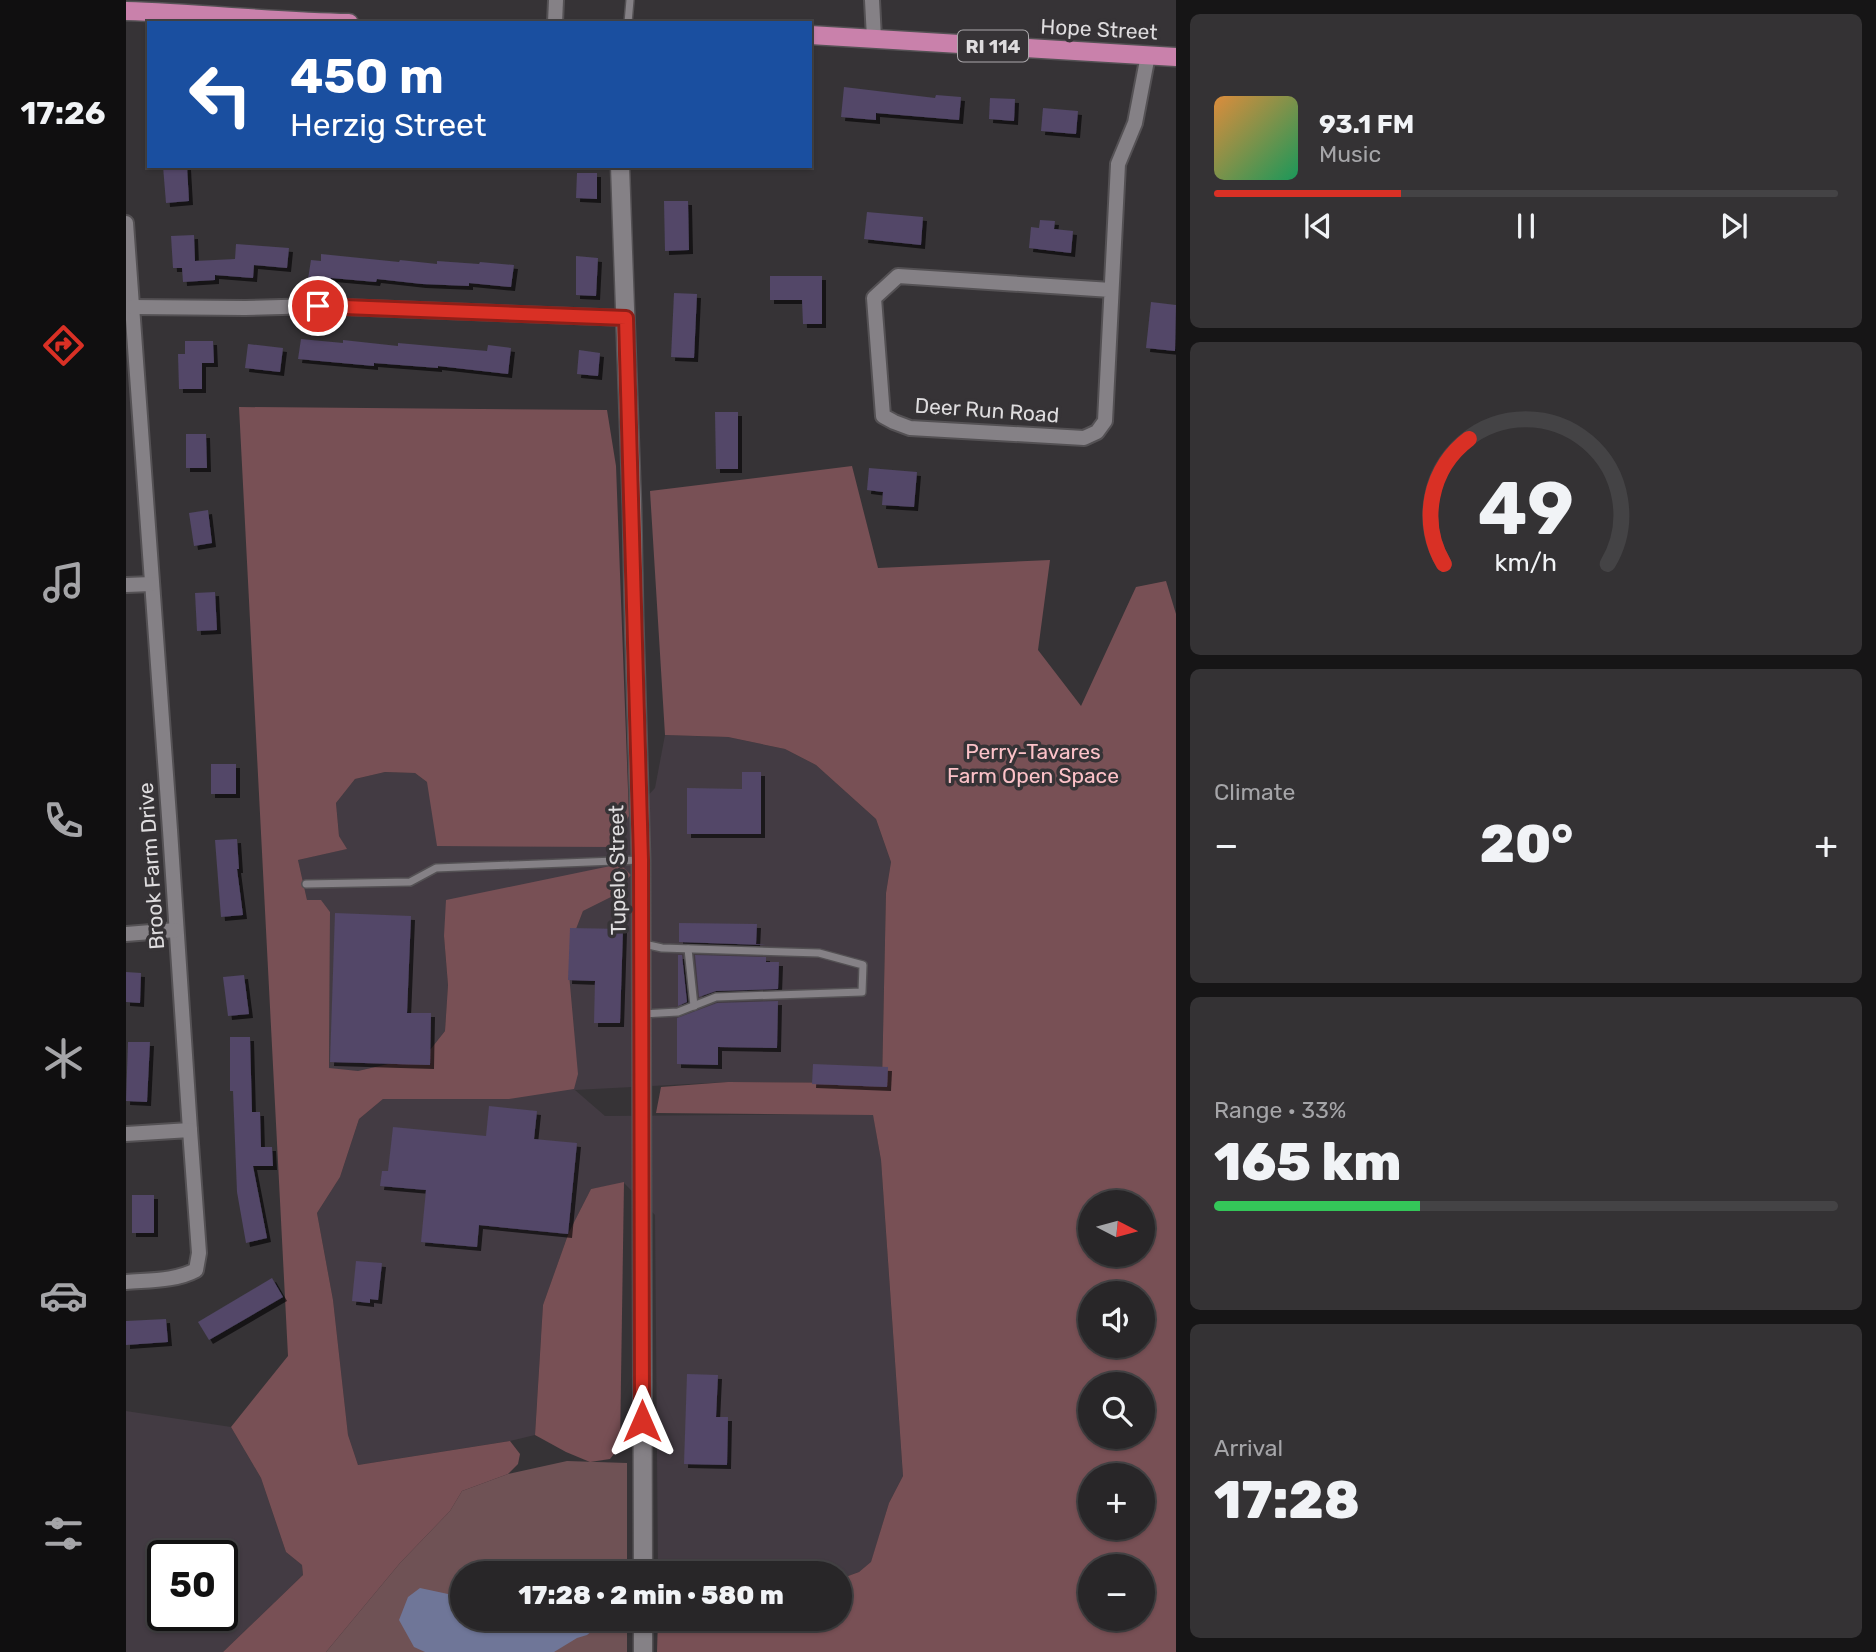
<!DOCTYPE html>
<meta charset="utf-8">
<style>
body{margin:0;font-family:Rubik,sans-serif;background:#343234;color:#f1f3f6;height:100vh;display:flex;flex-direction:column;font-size:26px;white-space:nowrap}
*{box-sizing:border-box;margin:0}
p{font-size:23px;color:#a5a5a8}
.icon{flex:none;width:38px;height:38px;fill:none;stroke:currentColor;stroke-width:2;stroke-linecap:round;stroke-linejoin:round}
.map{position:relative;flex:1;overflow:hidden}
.details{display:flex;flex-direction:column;gap:14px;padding:14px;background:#161516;width:700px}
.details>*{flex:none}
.top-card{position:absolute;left:21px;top:21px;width:665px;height:147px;border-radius:0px;box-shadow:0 2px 5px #0004,0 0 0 2px #444345;background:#1a4fa0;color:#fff;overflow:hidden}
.needle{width:46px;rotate:96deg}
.tools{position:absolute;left:952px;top:1190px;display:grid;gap:14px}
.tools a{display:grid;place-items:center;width:77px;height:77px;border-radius:50%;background:#282628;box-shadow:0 2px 5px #0004,0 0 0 2px #444345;font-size:35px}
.speed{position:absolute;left:21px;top:1540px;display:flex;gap:14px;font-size:35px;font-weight:700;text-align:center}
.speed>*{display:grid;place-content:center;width:91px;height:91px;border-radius:50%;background:#282628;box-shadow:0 2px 5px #0004,0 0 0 2px #444345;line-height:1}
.speed .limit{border:4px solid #111;border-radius:10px;background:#fff;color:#111}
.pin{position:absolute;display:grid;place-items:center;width:60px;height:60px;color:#fff;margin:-30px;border:4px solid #fff;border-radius:50%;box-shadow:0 2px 7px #0007}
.me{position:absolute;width:77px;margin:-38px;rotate:0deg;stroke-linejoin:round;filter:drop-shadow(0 0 5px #0008)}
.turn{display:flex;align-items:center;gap:24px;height:147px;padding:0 28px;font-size:32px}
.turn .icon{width:91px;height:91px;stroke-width:2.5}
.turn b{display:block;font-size:49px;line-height:60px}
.big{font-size:52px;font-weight:800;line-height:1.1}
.details .widget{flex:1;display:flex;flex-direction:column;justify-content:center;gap:10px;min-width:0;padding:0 24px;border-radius:10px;background:#343234}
.details .dial{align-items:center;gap:0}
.dial svg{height:182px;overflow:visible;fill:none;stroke:#444345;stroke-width:7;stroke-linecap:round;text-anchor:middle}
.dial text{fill:#f1f3f6;stroke:none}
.song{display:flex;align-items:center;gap:21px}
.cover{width:84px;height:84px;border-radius:10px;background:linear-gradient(135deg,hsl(30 70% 55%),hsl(150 70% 35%))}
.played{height:7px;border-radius:4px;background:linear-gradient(90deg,#d93025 30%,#444345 30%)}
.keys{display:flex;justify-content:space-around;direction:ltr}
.heat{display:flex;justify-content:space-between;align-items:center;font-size:38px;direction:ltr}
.charge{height:10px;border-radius:5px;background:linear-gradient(90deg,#34c759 33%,#444345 0)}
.trip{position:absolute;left:324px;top:1561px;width:402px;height:70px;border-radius:35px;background:#282628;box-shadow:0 2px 5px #0004,0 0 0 2px #444345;font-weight:800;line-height:70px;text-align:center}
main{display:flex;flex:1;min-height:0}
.tab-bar{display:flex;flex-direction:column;width:126px;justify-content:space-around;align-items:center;background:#100f10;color:#a5a5a8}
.tab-bar .icon{width:49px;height:49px}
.tab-bar .active{color:#d93025}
.tab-bar b{font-size:32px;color:#f1f3f6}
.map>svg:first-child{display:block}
</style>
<main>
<nav class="tab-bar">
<b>17:26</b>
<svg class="icon active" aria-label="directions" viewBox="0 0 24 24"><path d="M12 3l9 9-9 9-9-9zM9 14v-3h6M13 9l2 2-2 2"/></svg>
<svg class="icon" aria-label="music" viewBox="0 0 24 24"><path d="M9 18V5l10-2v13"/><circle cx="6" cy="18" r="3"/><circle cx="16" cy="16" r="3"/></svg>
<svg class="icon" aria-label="phone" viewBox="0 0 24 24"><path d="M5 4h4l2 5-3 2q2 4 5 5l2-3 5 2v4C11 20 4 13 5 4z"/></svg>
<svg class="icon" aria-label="climate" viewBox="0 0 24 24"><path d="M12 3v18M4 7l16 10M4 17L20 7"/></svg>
<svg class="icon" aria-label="car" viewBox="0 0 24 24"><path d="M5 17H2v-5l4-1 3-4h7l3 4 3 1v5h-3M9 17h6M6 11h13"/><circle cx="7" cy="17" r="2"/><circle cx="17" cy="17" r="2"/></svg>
<svg class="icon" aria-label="filters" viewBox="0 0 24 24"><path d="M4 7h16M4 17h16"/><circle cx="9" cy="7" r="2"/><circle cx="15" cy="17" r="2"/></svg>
</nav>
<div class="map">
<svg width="1050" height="1652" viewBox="0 0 1050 1652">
<defs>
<filter id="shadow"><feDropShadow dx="4" dy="4" stdDeviation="0" flood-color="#0009"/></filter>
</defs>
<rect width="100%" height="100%" fill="#363336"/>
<g fill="#433b43" fill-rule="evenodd">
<path d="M539 735 602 737 659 749 690 765 750 819 765 862 760 893 756 1083 602 1082 449 1090 479 1116 747 1114 755 1160 777 1476 763 1503 745 1563 733 1572 714 1579V1573H532L529 1215 498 1183 465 1189 443 1232 417 1305 409 1435 384 1441 232 1465 222 1435 207 1300 191 1213 214 1177 233 1119 257 1099H383L443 974 445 942 457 911 485 897 318 936 322 985 319 1031 300 1055 232 1071 203 1069 204 912 181 900 172 860 220 849 213 836 210 803 229 779 259 772 289 773 301 782 487 847 503 816 529 788Z"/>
<path d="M0 1411 105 1427 135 1478 160 1552 176 1565 177 1575 97 1652H0ZM37 1556H96V1615H37Z"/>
</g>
<path fill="#6f5255" d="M441 1461 501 1463V1573H336V1619H501V1652H200L274 1563 324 1511 336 1491 382 1474Z"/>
<g fill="#785055" fill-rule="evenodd">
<path d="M113 407 481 410 490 466 503 816 487 847 311 846 301 782 289 773 259 772 229 779 210 803 213 836 221 849 172 860 181 900H195L204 912 203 1068 232 1071 300 1055 319 1031 322 985 318 936 320 900 494 864 505 875 485 897 457 911 445 942 443 974 452 1074 448 1089 383 1099H257L233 1119 214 1177 191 1213 207 1300 222 1435 232 1465 384 1441 394 1454 392 1464 382 1474 336 1491 324 1511 274 1563 200 1652H97L177 1575 176 1565 160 1552 135 1478 105 1427 162 1356Z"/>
<path d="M726 466 752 568 924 560 912 650 955 706 1010 587 1040 581 1050 614V1652H531L532 1619H714V1579L733 1572 745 1562 763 1503 777 1476 755 1160 747 1115 530 1113 535 1087 602 1082 756 1083 760 893 765 862 750 819 690 765 659 749 602 737 539 735 524 491ZM964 1202H1017V1255H964ZM964 1293H1017V1346H964ZM964 1384H1017V1437H964ZM964 1475H1017V1528H964ZM964 1566H1017V1619H964Z"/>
<path d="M498 1182 494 1446 484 1459 464 1462 440 1452 409 1435 417 1305 443 1232 465 1189Z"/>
</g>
<path fill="#6f7698" d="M294 1588 336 1597V1619H471L466 1631 461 1635 451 1638 428 1652H299L288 1647 273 1620 282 1597Z"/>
<g fill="#524767" filter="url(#shadow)">
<path d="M718 87 809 98 810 95 835 97 833 120 750 113V120L715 117Z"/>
<path d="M864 98 889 99 888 121 863 119Z"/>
<path d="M917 108 952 111 950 134 915 131Z"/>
<path d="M37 166H61L63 201 40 203Z"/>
<path d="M451 173H471V199L450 198Z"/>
<path d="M538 201H562L563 250 539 251Z"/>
<path d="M741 212 797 217 795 245 738 239Z"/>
<path d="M914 220 929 221 928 229 947 231 945 253 903 248 905 227 913 228Z"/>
<path d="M68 235 69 261 109 259 110 244 163 248 161 268 128 265 127 278 89 275V280L57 282 56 268H47L45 236Z"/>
<path d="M195 254 273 262 274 260 311 264V261L353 264 354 262 388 265 385 287 343 283V286L296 284 251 279 250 282 205 278V282L182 279 185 260 195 261Z"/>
<path d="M450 256 472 258 470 296 450 295Z"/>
<path d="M644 276H696V324H677L676 300H644Z"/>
<path d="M548 293 571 294 568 358 545 357Z"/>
<path d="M1025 302 1050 305 1049 351 1020 348Z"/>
<path d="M175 339 217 343V340L272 346V343L361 351 362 345 385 348 382 374 312 366V368L248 363V366L172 359Z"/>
<path d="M59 341H87L88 363H76V389H53L52 354H59Z"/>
<path d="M122 344 157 348 154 372 119 368Z"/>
<path d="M453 350 474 353 472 376 451 374Z"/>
<path d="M589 412H612V469H590Z"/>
<path d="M60 434H80L81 468H60Z"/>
<path d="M743 468 791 472 788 507 756 505 757 492 741 490Z"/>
<path d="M82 510 86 543 68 546 63 513Z"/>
<path d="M89 592 91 630 71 631 69 593Z"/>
<rect x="85" y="764" width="25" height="30"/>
<path d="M616 772H635V834H561V788L616 789Z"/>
<path d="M111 839 113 869H111L117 915 95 917 89 840Z"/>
<path d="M209 913 285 916 281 1013H305L304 1065 204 1062Z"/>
<path d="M553 923 631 924 630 944 640 945 553 942Z"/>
<path d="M444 928 497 929 494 1023H468L469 981 442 980Z"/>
<path d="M552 955H556L561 1002 552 1006Z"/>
<path d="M569 955 640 957V962H653L652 989 590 991 573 997Z"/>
<path d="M0 972 15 973 14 1003 0 1002Z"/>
<path d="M118 975 123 1014 102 1016 97 977Z"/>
<path d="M652 1001 651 1048 592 1047V1065L551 1064V1018L591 1003Z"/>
<path d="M104 1037H124L126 1112H134L135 1147H146L147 1166H127L141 1238 120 1243 111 1192 107 1091H104Z"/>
<path d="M2 1042H24L21 1102 0 1101Z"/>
<path d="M687 1064 762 1067 761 1087 686 1084Z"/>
<path d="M363 1106 411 1111 408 1139 451 1143 442 1234 353 1225 351 1247 295 1242 300 1190 254 1186 256 1171H262L267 1127 360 1136Z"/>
<rect x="6" y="1195" width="22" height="38"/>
<path d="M230 1261 256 1263 252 1300 244 1299V1303L226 1301Z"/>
<path d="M146 1278 157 1297 83 1340 72 1322Z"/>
<path d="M40 1319 42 1342 0 1345V1321Z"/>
<path d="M561 1374 592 1375 590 1417H602L601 1465 558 1464Z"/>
</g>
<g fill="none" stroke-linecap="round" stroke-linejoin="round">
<g stroke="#545154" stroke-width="10">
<g id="service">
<path d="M502 23 504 0"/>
<path d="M180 884 284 882 310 868 514 860"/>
<path d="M562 949 568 1006"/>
<path d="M516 1014 552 1012 590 997 736 992 737 965 693 953 536 948 518 944"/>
</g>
</g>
<g stroke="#545154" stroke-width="18">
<g id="minor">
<path d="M746 0 748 38"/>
<path d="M429 23 430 0"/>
<path d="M0 223 44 830 64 1130"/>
<path d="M985 290 772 276 748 298 757 416 768 422 784 428 958 438 971 432 979 421 992 164 1009 123 1022 55"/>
<path d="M6 307 119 308 192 306 500 318"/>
<path d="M0 585 26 584"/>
<path d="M0 934 50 930"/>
<path d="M0 1134 64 1130 73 1253 70 1270C50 1281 22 1280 0 1282"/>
</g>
</g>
<g stroke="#545154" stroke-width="21">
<g id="secondary">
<path d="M494 166 506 508 508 616 515 860 517 1573"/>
<path d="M517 1652V1619"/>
</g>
</g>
<g stroke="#545154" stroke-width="21">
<g id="primary">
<path d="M0 11C75 13 149 22 223 23"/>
<path d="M684 35 1050 57"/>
</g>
</g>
<use href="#service" stroke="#858186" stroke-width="7"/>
<use href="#minor" stroke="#858186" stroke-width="14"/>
<use href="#secondary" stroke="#858186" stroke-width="18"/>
<use href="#primary" stroke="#c981ab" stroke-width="18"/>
</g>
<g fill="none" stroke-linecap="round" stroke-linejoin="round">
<g stroke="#8d1f18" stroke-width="18">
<path id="route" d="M192 306 500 318 515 860 516 1421"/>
</g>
<use href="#route" stroke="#d93025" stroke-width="12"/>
</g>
<g text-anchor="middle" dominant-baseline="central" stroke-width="7" stroke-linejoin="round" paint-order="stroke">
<rect fill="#363336" stroke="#aca9ac" stroke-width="2" x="832" y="30.5" width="70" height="31" rx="5"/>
<g font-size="19" font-weight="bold" fill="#dedcde">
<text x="867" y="46">RI 114</text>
</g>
<g font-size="21" fill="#dedcde" stroke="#363336">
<text transform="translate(973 29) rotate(3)">Hope Street</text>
<text transform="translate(861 410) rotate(4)">Deer Run Road</text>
<text transform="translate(25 866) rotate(-94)">Brook Farm Drive</text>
<text transform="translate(491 870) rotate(-91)">Tupelo Street</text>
</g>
<g font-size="21" fill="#fcc2c8" stroke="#363336">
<text x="907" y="751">Perry-Tavares<tspan x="907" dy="24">Farm Open Space</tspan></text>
</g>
</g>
</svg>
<div class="tools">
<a><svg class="needle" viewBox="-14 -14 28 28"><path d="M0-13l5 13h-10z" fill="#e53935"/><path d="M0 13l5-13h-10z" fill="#a5a5a8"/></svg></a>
<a><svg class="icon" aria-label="sound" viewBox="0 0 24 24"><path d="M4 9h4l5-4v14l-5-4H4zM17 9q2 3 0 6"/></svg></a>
<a><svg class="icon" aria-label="search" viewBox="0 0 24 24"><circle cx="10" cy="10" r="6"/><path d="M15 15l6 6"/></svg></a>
<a>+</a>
<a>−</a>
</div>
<div class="speed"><div class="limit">50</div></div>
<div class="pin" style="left:192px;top:306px;background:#d93025"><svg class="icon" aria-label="arrive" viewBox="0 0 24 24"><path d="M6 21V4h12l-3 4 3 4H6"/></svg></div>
<svg class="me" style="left:516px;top:1421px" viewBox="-20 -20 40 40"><path d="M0-17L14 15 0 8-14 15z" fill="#d93025" stroke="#fff" stroke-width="4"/></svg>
<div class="trip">17:28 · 2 min · 580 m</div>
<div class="top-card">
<div class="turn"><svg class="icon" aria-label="left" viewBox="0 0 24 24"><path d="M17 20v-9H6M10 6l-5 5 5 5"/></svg><div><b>450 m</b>Herzig Street</div></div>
</div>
</div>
<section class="details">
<div class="widget">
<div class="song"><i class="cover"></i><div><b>93.1 FM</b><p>Music</p></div></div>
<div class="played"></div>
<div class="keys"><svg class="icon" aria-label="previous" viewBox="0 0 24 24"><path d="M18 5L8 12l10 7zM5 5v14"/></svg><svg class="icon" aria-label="pause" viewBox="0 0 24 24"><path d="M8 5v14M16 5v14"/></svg><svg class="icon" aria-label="next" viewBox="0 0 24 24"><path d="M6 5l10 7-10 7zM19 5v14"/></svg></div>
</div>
<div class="widget dial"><svg viewBox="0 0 100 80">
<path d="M14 69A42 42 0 1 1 86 69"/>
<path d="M14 69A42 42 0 0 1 25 14" stroke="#d93025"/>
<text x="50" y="56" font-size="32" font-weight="700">49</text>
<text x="50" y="72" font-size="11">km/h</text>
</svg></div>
<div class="widget"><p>Climate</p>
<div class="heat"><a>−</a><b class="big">20°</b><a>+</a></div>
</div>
<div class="widget"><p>Range · 33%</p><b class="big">165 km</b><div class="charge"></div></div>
<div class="widget"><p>Arrival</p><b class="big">17:28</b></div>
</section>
</main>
